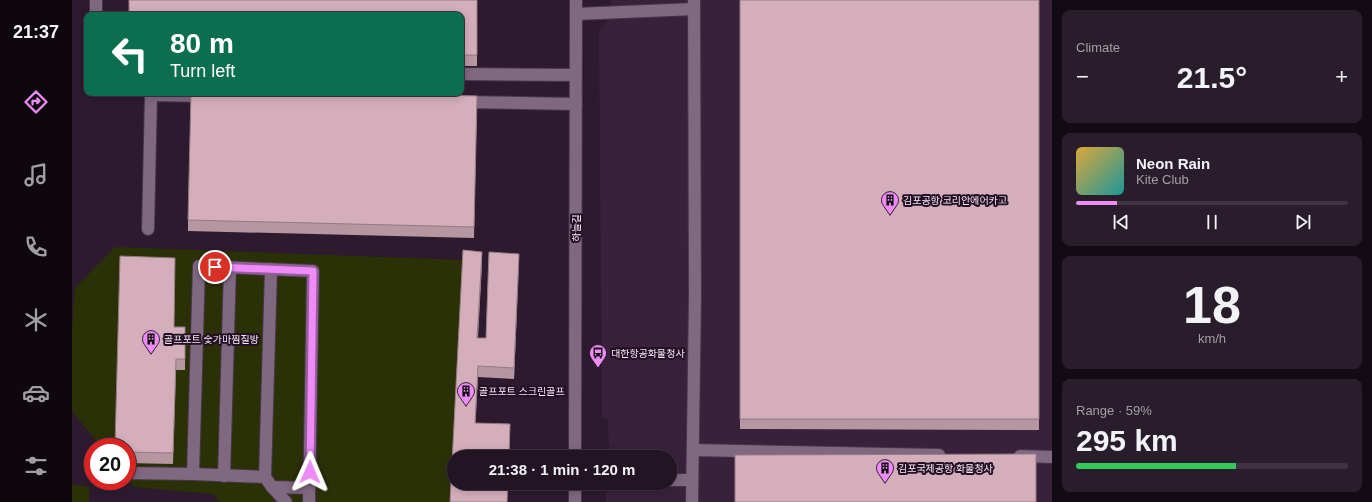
<!DOCTYPE html>
<meta charset="utf-8">
<style>
body{margin:0;font-family:Helvetica,"Noto Sans KR",sans-serif;background:#2a1d2b;color:#f1f3f6;height:100vh;display:flex;flex-direction:column;font-size:15px;white-space:nowrap}
*{box-sizing:border-box;margin:0}
p{font-size:13px;color:#a29ea6}
.icon{flex:none;width:22px;height:22px;fill:none;stroke:currentColor;stroke-width:2;stroke-linecap:round;stroke-linejoin:round}
.map{position:relative;flex:1;overflow:hidden}
.side{display:flex;flex-direction:column;gap:10px;padding:10px;background:#130b13;width:320px}
.side>*{flex:none}
.banner{position:absolute;left:12px;top:12px;width:380px;height:84px;border-radius:8px;box-shadow:0 2px 10px #0003,0 0 0 1px #3f3341;background:#0b6e4f;color:#fff;overflow:hidden}
.speed{position:absolute;left:12px;top:438px;display:flex;gap:8px;font-size:20px;font-weight:700;text-align:center}
.speed>*{display:grid;place-content:center;width:52px;height:52px;border-radius:50%;background:#221423;box-shadow:0 2px 10px #0003,0 0 0 1px #3f3341;line-height:1}
.speed .limit{border:6px solid #d22;background:#fff;color:#111}
.pin{position:absolute;display:grid;place-items:center;width:34px;height:34px;color:#fff;margin:-17px;border:2px solid #fff;border-radius:50%;box-shadow:0 1px 4px #0007}
.me{position:absolute;width:44px;margin:-22px;rotate:1deg;stroke-linejoin:round;filter:drop-shadow(0 0 3px #0008)}
.turn{display:flex;align-items:center;gap:14px;height:84px;padding:0 20px;font-size:18px}
.turn .icon{width:52px;height:52px;stroke-width:2.5}
.turn b{display:block;font-size:28px;line-height:34px}
.big{font-size:30px;font-weight:600;line-height:1.1}
.side .widget{flex:1;display:flex;flex-direction:column;justify-content:center;gap:6px;min-width:0;padding:0 14px;border-radius:8px;background:#2a1d2b}
.side .dial{align-items:center;gap:0}
.dial b{font-size:52px;line-height:1}
.song{display:flex;align-items:center;gap:12px}
.cover{width:48px;height:48px;border-radius:6px;background:linear-gradient(135deg,hsl(40 70% 55%),hsl(180 70% 35%))}
.played{height:4px;border-radius:2px;background:linear-gradient(90deg,#ef8bf7 15%,#3f3341 15%)}
.keys{display:flex;justify-content:space-around;direction:ltr}
.heat{display:flex;justify-content:space-between;align-items:center;font-size:22px;direction:ltr}
.charge{height:6px;border-radius:3px;background:linear-gradient(90deg,#34c759 59%,#3f3341 0)}
.trip{position:absolute;left:375px;top:450px;width:230px;height:40px;border-radius:20px;background:#221423;box-shadow:0 2px 10px #0003,0 0 0 1px #3f3341;font-weight:600;line-height:40px;text-align:center}
main{display:flex;flex:1;min-height:0}
.tab-bar{display:flex;flex-direction:column;width:72px;justify-content:space-around;align-items:center;background:#0e080e;color:#a29ea6}
.tab-bar .icon{width:28px;height:28px}
.tab-bar .selected{color:#ef8bf7}
.tab-bar b{font-size:18px;color:#f1f3f6}
.map>svg:first-child{display:block}
</style>
<main>
<nav class="tab-bar">
<b>21:37</b>
<svg class="icon selected" aria-label="directions" viewBox="0 0 24 24"><path d="M12 3l9 9-9 9-9-9zM9 14v-3h6M13 9l2 2-2 2"/></svg>
<svg class="icon" aria-label="music" viewBox="0 0 24 24"><path d="M9 18V5l10-2v13"/><circle cx="6" cy="18" r="3"/><circle cx="16" cy="16" r="3"/></svg>
<svg class="icon" aria-label="phone" viewBox="0 0 24 24"><path d="M5 4h4l2 5-3 2q2 4 5 5l2-3 5 2v4C11 20 4 13 5 4z"/></svg>
<svg class="icon" aria-label="climate" viewBox="0 0 24 24"><path d="M12 3v18M4 7l16 10M4 17L20 7"/></svg>
<svg class="icon" aria-label="car" viewBox="0 0 24 24"><path d="M5 17H2v-5l4-1 3-4h7l3 4 3 1v5h-3M9 17h6M6 11h13"/><circle cx="7" cy="17" r="2"/><circle cx="17" cy="17" r="2"/></svg>
<svg class="icon" aria-label="filters" viewBox="0 0 24 24"><path d="M4 7h16M4 17h16"/><circle cx="9" cy="7" r="2"/><circle cx="15" cy="17" r="2"/></svg>
</nav>
<div class="map">
<svg width="980" height="502" viewBox="0 0 980 502">
<rect width="100%" height="100%" fill="#2d1a2f"/>
<path fill="#39213b" d="M539 0H980V502H534V483H598V457H537L536 419 530 418 527 30 538 19Z"/>
<g fill="#2b3107">
<path d="M43 247 391 260 378 502H147L141 494 62 487 55 478V447H29L0 411V331L3 288Z"/>
<path d="M0 484 18 487 17 502H0Z"/>
</g>
<g fill="none" stroke-linecap="round" stroke-linejoin="round">
<g stroke="#463647" stroke-width="14">
<g id="minor">
<path d="M504 14 622 9"/>
<path d="M24 15V0"/>
<path d="M389 74 503 75"/>
<path d="M389 102 504 104"/>
<path d="M76 229 79 95 135 96"/>
<path d="M621 450 867 455"/>
<path d="M948 456 980 457"/>
<path d="M503 457 504 0"/>
<path d="M55 473 121 474"/>
<path d="M152 476 158 267"/>
<path d="M193 477 199 269"/>
<path d="M598 480H620"/>
<path d="M503 483V502"/>
<path d="M200 487 214 502"/>
<path d="M237 502 241 271 127 266 121 474 193 477 200 487 237 488"/>
<path d="M620 502 623 296 622 0"/>
</g>
</g>
<use href="#minor" stroke="#7f6880" stroke-width="12"/>
</g>
<g fill="#b696a1">
<path d="M405 0V66H389V15Z"/>
<path d="M668 0H967V430L668 429Z"/>
<path d="M405 96 402 238 116 231V220Z"/>
<path d="M391 250 410 252V263L406 338H414L417 252 447 254 442 379 406 377 403 423 438 424 437 457H382V483H436L435 502H378Z"/>
<path d="M102 327H113V370H104L101 464 55 463V447Z"/>
</g>
<g fill="#947a83">
<path d="M410 252V263L405 349V338Z"/>
<path d="M447 254V264L442 379V368Z"/>
<path d="M406 366V377L403 434V423Z"/>
</g>
<g fill="#d4aebb" stroke="#947a83">
<path d="M57 0H405V55H389V15H57Z"/>
<rect x="668" y="0" width="299" height="419"/>
<path d="M119 93H293L405 96 402 227 116 220Z"/>
<path d="M391 250 410 252 405 338H414L417 252 447 254 442 368 406 366 403 423 438 424 437 457H382V483H436L435 502H378Z"/>
<path d="M48 256 103 258 102 327H113V359H104L101 453 55 452V447H43Z"/>
<path d="M964 454V502H663V455Z"/>
</g>
<g fill="none" stroke-linecap="round" stroke-linejoin="round">
<g stroke="#9b5aa1" stroke-width="10">
<path id="route" d="M143 267 241 271 238 472"/>
</g>
<use href="#route" stroke="#ef8bf7" stroke-width="7"/>
</g>
<defs>
<g id="building-pin" transform="scale(0.9)"><path d="M0 17L-7.5 6A9.5 9.5 0 1 1 7.5 6Z" fill="#ef8bf7" stroke="#231025"/><path d="M-4-6H4V6H1V3H-1V6H-4ZM-2.5-4.3h1.7v1.8h-1.7ZM.8-4.3h1.7v1.8H.8ZM-2.5-1h1.7V.8h-1.7ZM.8-1h1.7V.8H.8Z" fill="#111"/></g>
<g id="bus-pin" transform="scale(0.9)"><path d="M0 17L-7.5 6A9.5 9.5 0 1 1 7.5 6Z" fill="#ef8bf7" stroke="#231025"/><path d="M-5-6H5V4H4V6H2V4H-2V6H-4V4H-5ZM-3.5-4V0h7V-4ZM-3.5 1.2v1.5H-2V1.2ZM2 1.2v1.5H3.5V1.2Z" fill="#111"/></g>
</defs>
<g fill-rule="evenodd">
<use href="#building-pin" x="818" y="200"/>
<use href="#building-pin" x="79" y="339"/>
<use href="#bus-pin" x="526" y="353"/>
<use href="#building-pin" x="394" y="391"/>
<use href="#building-pin" x="813" y="468"/>
</g>
<g text-anchor="middle" dominant-baseline="central" stroke-width="4" stroke-linejoin="round" paint-order="stroke">
<g font-size="10" fill="#f6e8f6" stroke="#231025" text-anchor="start">
<text x="831" y="200">김포공항 코리안에어카고</text>
<text x="92" y="339">골프포트 숯가마찜질방</text>
<text x="539" y="353">대한항공화물청사</text>
<text x="407" y="391">골프포트 스크린골프</text>
<text x="826" y="468">김포국제공항 화물청사</text>
</g>
<g font-size="10" fill="#f6e8f6" stroke="#231025">
<text transform="translate(504 228) rotate(-90)">하늘길</text>
</g>
</g>
</svg>
<div class="speed"><div class="limit">20</div></div>
<div class="pin" style="left:143px;top:267px;background:#d93025"><svg class="icon" aria-label="arrive" viewBox="0 0 24 24"><path d="M6 21V4h12l-3 4 3 4H6"/></svg></div>
<svg class="me" style="left:238px;top:472px" viewBox="-20 -20 40 40"><path d="M0-17L14 15 0 8-14 15z" fill="#ef8bf7" stroke="#fff" stroke-width="4"/></svg>
<div class="trip">21:38 · 1 min · 120 m</div>
<div class="banner">
<div class="turn"><svg class="icon" aria-label="left" viewBox="0 0 24 24"><path d="M17 20v-9H6M10 6l-5 5 5 5"/></svg><div><b>80 m</b>Turn left</div></div>
</div>
</div>
<section class="side">
<div class="widget"><p>Climate</p>
<div class="heat"><a>−</a><b class="big">21.5°</b><a>+</a></div>
</div>
<div class="widget">
<div class="song"><i class="cover"></i><div><b>Neon Rain</b><p>Kite Club</p></div></div>
<div class="played"></div>
<div class="keys"><svg class="icon" aria-label="previous" viewBox="0 0 24 24"><path d="M18 5L8 12l10 7zM5 5v14"/></svg><svg class="icon" aria-label="pause" viewBox="0 0 24 24"><path d="M8 5v14M16 5v14"/></svg><svg class="icon" aria-label="next" viewBox="0 0 24 24"><path d="M6 5l10 7-10 7zM19 5v14"/></svg></div>
</div>
<div class="widget dial"><b>18</b><p>km/h</p></div>
<div class="widget"><p>Range · 59%</p><b class="big">295 km</b><div class="charge"></div></div>
</section>
</main>
